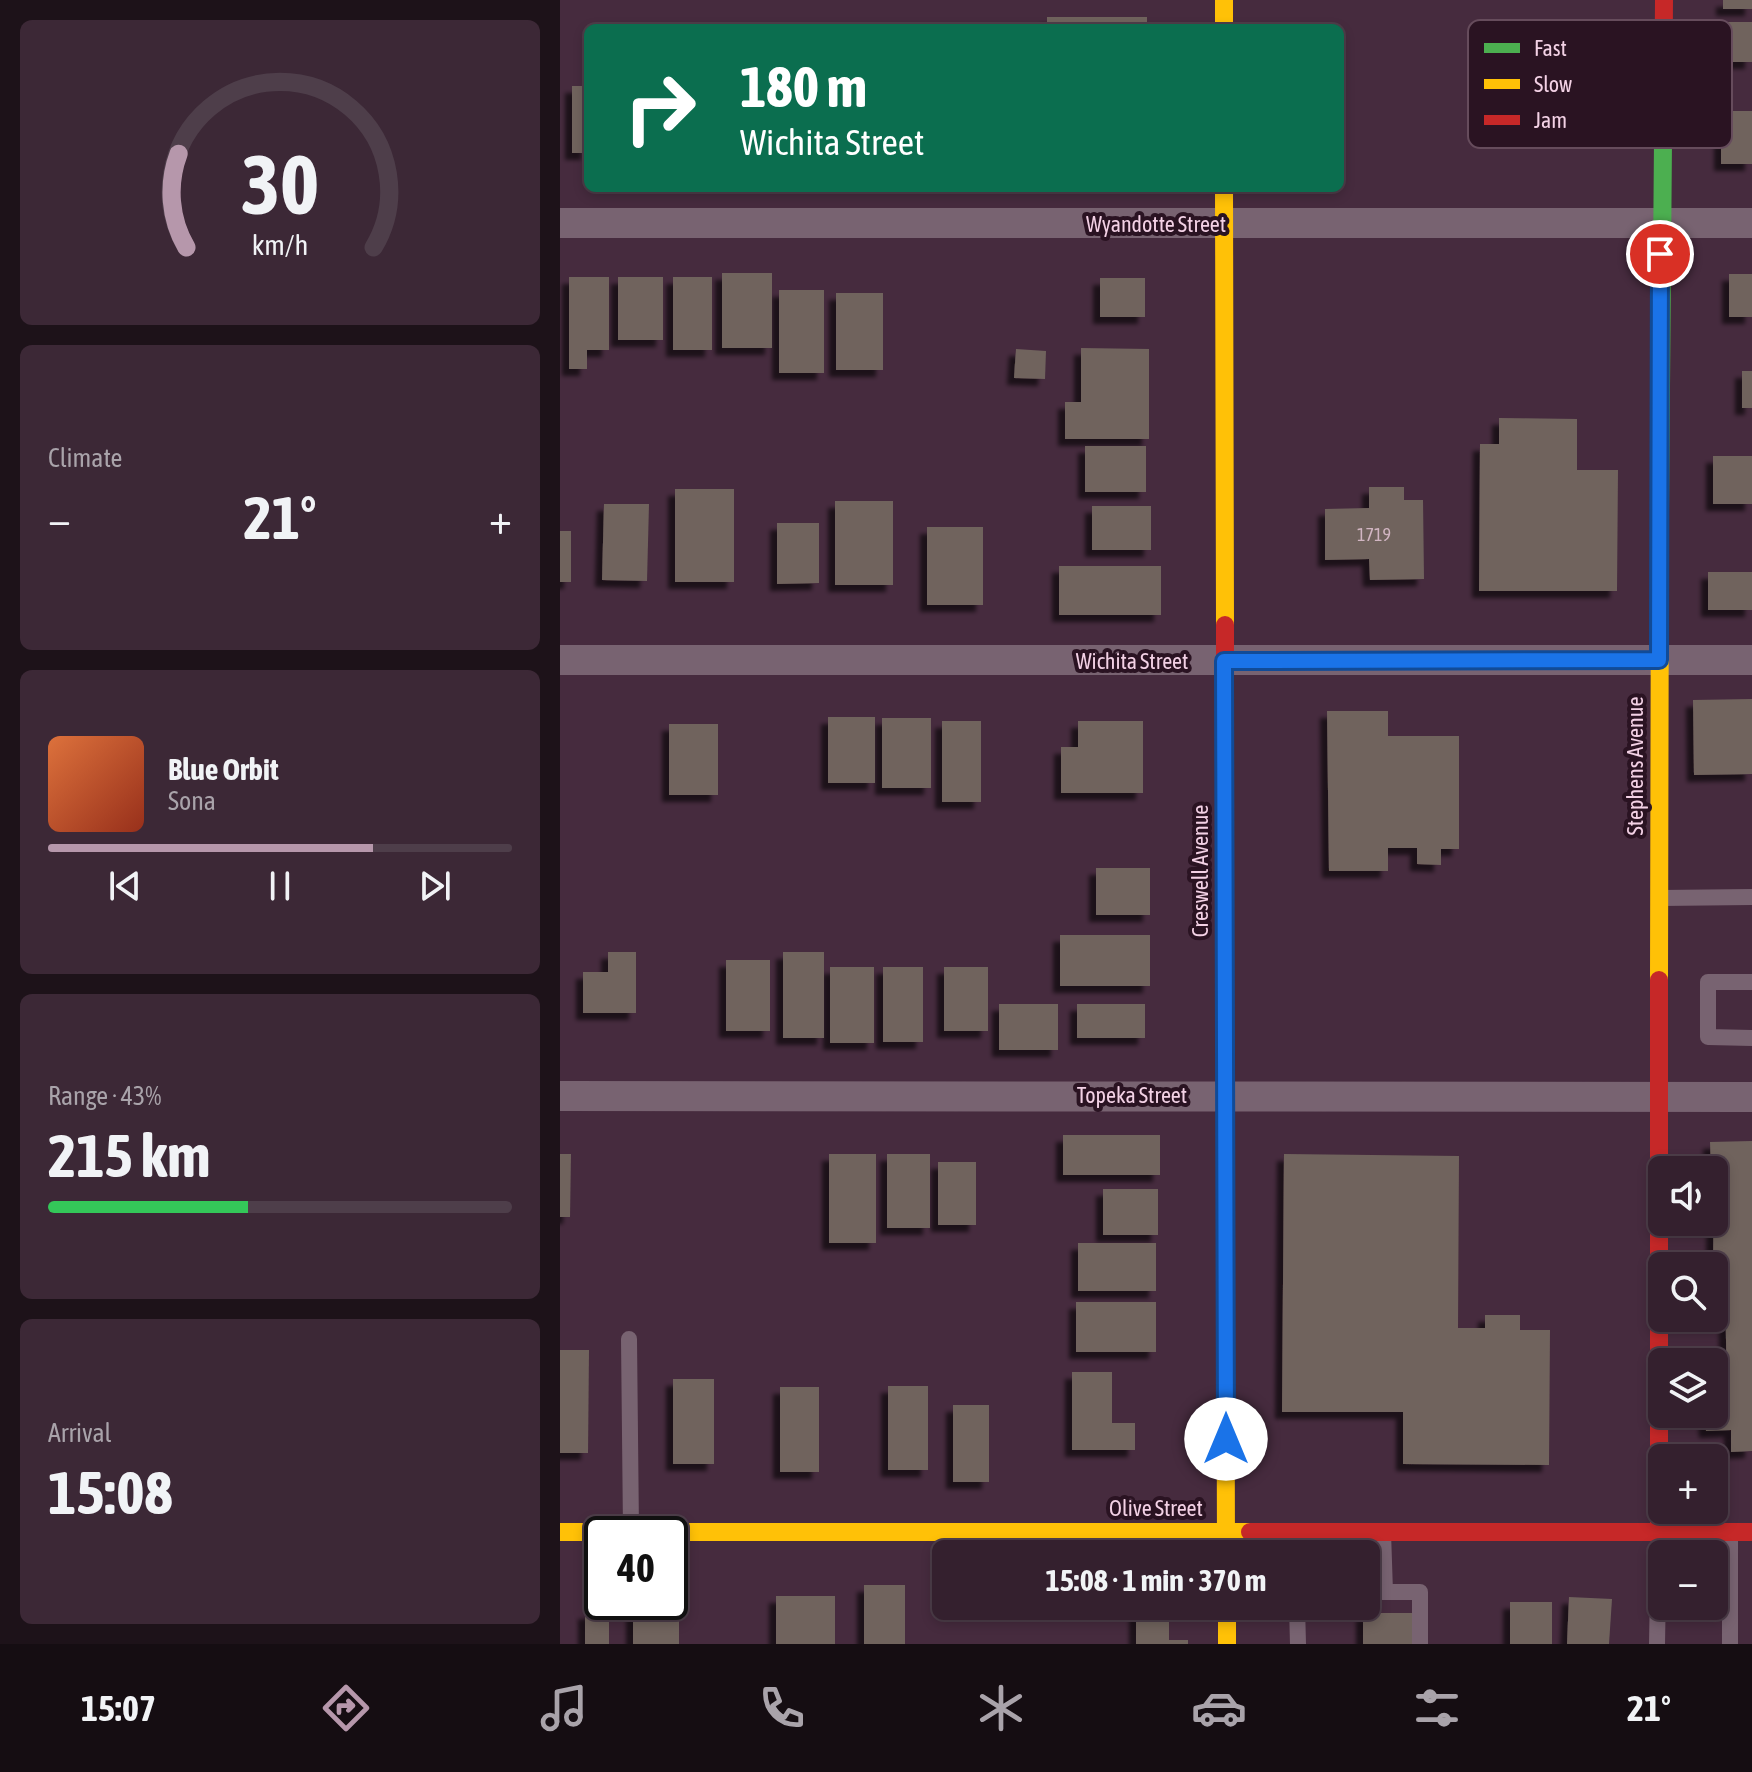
<!DOCTYPE html>
<meta charset="utf-8">
<style>
body{margin:0;font-family:"Asap Condensed",sans-serif;background:#3c2836;color:#f1f3f6;height:100vh;display:flex;flex-direction:column;font-size:30px;white-space:nowrap}
*{box-sizing:border-box;margin:0}
p{font-size:26px;color:#a9a3aa}
.icon{flex:none;width:44px;height:44px;fill:none;stroke:currentColor;stroke-width:2;stroke-linecap:round;stroke-linejoin:round}
.map{position:relative;flex:1;overflow:hidden}
.sheet{display:flex;flex-direction:column;gap:20px;padding:20px;background:#1d1219;width:560px}
.sheet>*{flex:none}
.banner{position:absolute;left:24px;top:24px;width:760px;height:168px;border-radius:12px;box-shadow:0 4px 12px #0003,0 0 0 2px #4e3e4a;background:#0b6e4f;color:#fff;overflow:hidden}
.buttons{position:absolute;left:1088px;top:1156px;display:grid;gap:16px}
.buttons a{display:grid;place-items:center;width:80px;height:80px;border-radius:12px;background:#34202e;box-shadow:0 4px 12px #0003,0 0 0 2px #4e3e4a;font-size:40px}
.speed{position:absolute;left:24px;top:1516px;display:flex;gap:16px;font-size:40px;font-weight:700;text-align:center}
.speed>*{display:grid;place-content:center;width:104px;height:104px;border-radius:50%;background:#34202e;box-shadow:0 4px 12px #0003,0 0 0 2px #4e3e4a;line-height:1}
.speed .limit{border:4px solid #111;border-radius:12px;background:#fff;color:#111}
.pin{position:absolute;display:grid;place-items:center;width:68px;height:68px;color:#fff;margin:-34px;border:4px solid #fff;border-radius:50%;box-shadow:0 2px 8px #0007}
.me{position:absolute;width:88px;margin:-44px;rotate:0deg;stroke-linejoin:round;filter:drop-shadow(0 0 6px #0008)}
.turn{display:flex;align-items:center;gap:28px;height:168px;padding:0 24px;font-size:36px}
.turn .icon{width:104px;height:104px;stroke-width:2.5}
.turn b{display:block;font-size:56px;line-height:68px}
.big{font-size:60px;font-weight:700;line-height:1.1}
.sheet .tile{flex:1;display:flex;flex-direction:column;justify-content:center;gap:12px;min-width:0;padding:0 28px;border-radius:12px;background:#3c2836}
.sheet .dial{align-items:center;gap:0}
.dial svg{height:208px;overflow:visible;fill:none;stroke:#4e3e4a;stroke-width:7;stroke-linecap:round;text-anchor:middle}
.dial text{fill:#f1f3f6;stroke:none}
.song{display:flex;align-items:center;gap:24px}
.cover{width:96px;height:96px;border-radius:12px;background:linear-gradient(135deg,hsl(20 70% 55%),hsl(10 70% 35%))}
.played{height:8px;border-radius:4px;background:linear-gradient(90deg,#b697ab 70%,#4e3e4a 70%)}
.keys{display:flex;justify-content:space-around;direction:ltr}
.heat{display:flex;justify-content:space-between;align-items:center;font-size:44px;direction:ltr}
.charge{height:12px;border-radius:6px;background:linear-gradient(90deg,#34c759 43%,#4e3e4a 0)}
.trip{position:absolute;left:372px;top:1540px;width:448px;height:80px;border-radius:12px;background:#34202e;box-shadow:0 4px 12px #0003,0 0 0 2px #4e3e4a;font-weight:700;line-height:80px;text-align:center}
.tabs{display:flex;height:128px;justify-content:space-around;align-items:center;background:#150d12;color:#a9a3aa}
.tabs .icon{width:56px;height:56px}
.tabs .on{color:#b697ab}
.tabs b{font-size:36px;color:#f1f3f6}
main{display:flex;flex:1;min-height:0}
.map>svg:first-child{display:block}
</style>
<main>
<section class="sheet">
<div class="tile dial"><svg viewBox="0 0 100 80">
<path d="M14 69A42 42 0 1 1 86 69"/>
<path d="M14 69A42 42 0 0 1 11 33" stroke="#b697ab"/>
<text x="50" y="56" font-size="32" font-weight="700">30</text>
<text x="50" y="72" font-size="11">km/h</text>
</svg></div>
<div class="tile"><p>Climate</p>
<div class="heat"><a>−</a><b class="big">21°</b><a>+</a></div>
</div>
<div class="tile">
<div class="song"><i class="cover"></i><div><b>Blue Orbit</b><p>Sona</p></div></div>
<div class="played"></div>
<div class="keys"><svg class="icon" aria-label="previous" viewBox="0 0 24 24"><path d="M18 5L8 12l10 7zM5 5v14"/></svg><svg class="icon" aria-label="pause" viewBox="0 0 24 24"><path d="M8 5v14M16 5v14"/></svg><svg class="icon" aria-label="next" viewBox="0 0 24 24"><path d="M6 5l10 7-10 7zM19 5v14"/></svg></div>
</div>
<div class="tile"><p>Range · 43%</p><b class="big">215 km</b><div class="charge"></div></div>
<div class="tile"><p>Arrival</p><b class="big">15:08</b></div>
</section>
<div class="map">
<svg width="1192" height="1644" viewBox="0 0 1192 1644">
<defs>
<filter id="shadow"><feDropShadow dx="-7" dy="7" stdDeviation="2" flood-color="#0009"/></filter>
</defs>
<rect width="100%" height="100%" fill="#462b3e"/>
<g fill="#70635d" filter="url(#shadow)">
<rect x="1163" y="0" width="29" height="9"/>
<rect x="487" y="17" width="100" height="11"/>
<rect x="1156" y="22" width="36" height="40"/>
<rect x="12" y="86" width="16" height="67"/>
<rect x="1161" y="111" width="31" height="53"/>
<rect x="162" y="273" width="50" height="75"/>
<rect x="1169" y="274" width="23" height="43"/>
<path d="M9 277H49V350H27V369H9Z"/>
<rect x="58" y="277" width="45" height="63"/>
<rect x="113" y="277" width="39" height="73"/>
<rect x="540" y="278" width="45" height="39"/>
<rect x="219" y="290" width="45" height="83"/>
<rect x="276" y="293" width="47" height="77"/>
<path d="M521 348 589 349V439H505V402H521Z"/>
<path d="M456 349 486 351 485 379 454 378Z"/>
<rect x="1182" y="371" width="10" height="37"/>
<path d="M939 418 1017 419V470H1058L1057 591H919L920 444H939Z"/>
<rect x="525" y="446" width="61" height="46"/>
<rect x="1153" y="456" width="39" height="48"/>
<path d="M809 487H844V500H863L864 579 810 580 809 559 765 560V509L809 508Z"/>
<rect x="115" y="489" width="59" height="93"/>
<rect x="275" y="501" width="58" height="84"/>
<path d="M44 504H89L87 581 42 580Z"/>
<rect x="532" y="506" width="59" height="44"/>
<path d="M217 523H259V583L217 584Z"/>
<rect x="367" y="527" width="56" height="78"/>
<rect x="0" y="531" width="11" height="51"/>
<rect x="499" y="566" width="102" height="49"/>
<rect x="1148" y="572" width="44" height="38"/>
<path d="M1192 699V774L1134 775 1133 700Z"/>
<path d="M767 711H828V736H899V849H881V865L857 864V848H828V871H769Z"/>
<rect x="268" y="717" width="47" height="66"/>
<rect x="322" y="718" width="49" height="70"/>
<rect x="382" y="721" width="39" height="81"/>
<path d="M518 721H583V793H501V747H518Z"/>
<rect x="109" y="724" width="49" height="71"/>
<rect x="536" y="868" width="54" height="47"/>
<rect x="500" y="935" width="90" height="51"/>
<path d="M48 952H76V1013H23V972H48Z"/>
<rect x="223" y="952" width="41" height="86"/>
<rect x="166" y="960" width="44" height="71"/>
<rect x="270" y="967" width="44" height="76"/>
<rect x="323" y="967" width="40" height="75"/>
<rect x="384" y="967" width="44" height="64"/>
<rect x="439" y="1004" width="59" height="46"/>
<rect x="517" y="1004" width="68" height="34"/>
<rect x="503" y="1135" width="97" height="40"/>
<path d="M1192 1141V1451L1171 1452V1430L1146 1431 1145 1414H1154V1399H1167L1165 1282H1154L1153 1266 1154 1170H1151L1150 1142Z"/>
<path d="M0 1154H11L10 1217H0Z"/>
<rect x="269" y="1154" width="47" height="89"/>
<rect x="327" y="1154" width="43" height="74"/>
<path d="M724 1154 899 1156 898 1328H925V1315H960V1330H990L989 1465 843 1464V1412H722Z"/>
<rect x="378" y="1162" width="38" height="63"/>
<rect x="543" y="1189" width="55" height="46"/>
<rect x="518" y="1243" width="78" height="48"/>
<rect x="516" y="1302" width="80" height="50"/>
<path d="M0 1350H29L28 1453H0Z"/>
<path d="M512 1372H552V1423H575V1450H512Z"/>
<rect x="113" y="1379" width="41" height="85"/>
<rect x="328" y="1386" width="40" height="84"/>
<rect x="220" y="1387" width="39" height="85"/>
<rect x="393" y="1405" width="36" height="77"/>
<rect x="304" y="1585" width="41" height="59"/>
<rect x="216" y="1596" width="59" height="48"/>
<path d="M1009 1597 1052 1599 1049 1644H1007Z"/>
<rect x="950" y="1602" width="42" height="42"/>
<path d="M576 1606H609V1640H628V1644H576Z"/>
<rect x="73" y="1611" width="46" height="33"/>
<rect x="25" y="1612" width="24" height="32"/>
<rect x="803" y="1613" width="51" height="31"/>
</g>
<g fill="none" stroke-linecap="round" stroke-linejoin="round">
<g stroke="#786371" stroke-width="16">
<path d="M1101 898 1192 897"/>
<path d="M1192 982H1148V1037L1192 1038"/>
<path d="M69 1339 71 1530"/>
<path d="M806 1592H825L823 1532"/>
<path d="M825 1592H860V1644"/>
<path d="M737 1606 738 1644"/>
<path d="M1097 1644 1099 1533"/>
<path d="M1170 1644V1534"/>
</g>
<g stroke="#786371" stroke-width="30">
<path d="M0 223H1192"/>
<path d="M0 660H1192"/>
<path d="M0 1096 1192 1097"/>
</g>
<path stroke="#4caf50" stroke-width="18" d="M1100 511 1103 140"/>
<g stroke="#ffc107" stroke-width="18">
<path d="M664 0V28"/>
<path d="M664 188 665 625"/>
<path d="M1099 980 1100 511"/>
<path d="M665 1142 666 1554"/>
<path d="M0 1532H690"/>
<path d="M667 1606V1644"/>
</g>
<g stroke="#c62828" stroke-width="18">
<path d="M1103 140 1104 0"/>
<path d="M665 625V1142"/>
<path d="M1099 980V1531"/>
<path d="M690 1532H1192"/>
</g>
</g>
<g fill="none" stroke-linecap="round" stroke-linejoin="round">
<g stroke="#114b97" stroke-width="20">
<path id="route" d="M666 1439 664 661 1099 660 1100 254"/>
</g>
<use href="#route" stroke="#1a73e8" stroke-width="14"/>
</g>
<g text-anchor="middle" dominant-baseline="central" stroke-width="8" stroke-linejoin="round" paint-order="stroke">
<g font-size="18" fill="#d2b6c3">
<text x="814" y="534">1719</text>
</g>
<g font-size="22" fill="#f3d1e5" stroke="#2a1322">
<text x="596" y="224">Wyandotte Street</text>
<text x="572" y="661">Wichita Street</text>
<text transform="translate(1075 766) rotate(-90)">Stephens Avenue</text>
<text transform="translate(640 871) rotate(-90)">Creswell Avenue</text>
<text x="572" y="1095">Topeka Street</text>
<text x="596" y="1508">Olive Street</text>
</g>
</g>
<rect x="908" y="20" width="264" height="128" rx="12" fill="#2a1322" stroke="#664c5c" stroke-width="2"/>
<rect x="924" y="43" width="36" height="10" fill="#4caf50"/>
<rect x="924" y="79" width="36" height="10" fill="#ffc107"/>
<rect x="924" y="115" width="36" height="10" fill="#c62828"/>
<g font-size="22" fill="#f3d1e5">
<text x="974" y="56">Fast</text>
<text x="974" y="92">Slow</text>
<text x="974" y="128">Jam</text>
</g>
</svg>
<div class="buttons">
<a><svg class="icon" aria-label="sound" viewBox="0 0 24 24"><path d="M4 9h4l5-4v14l-5-4H4zM17 9q2 3 0 6"/></svg></a>
<a><svg class="icon" aria-label="search" viewBox="0 0 24 24"><circle cx="10" cy="10" r="6"/><path d="M15 15l6 6"/></svg></a>
<a><svg class="icon" aria-label="layers" viewBox="0 0 24 24"><path d="M12 4l9 5-9 5-9-5zM3 14l9 5 9-5"/></svg></a>
<a>+</a>
<a>−</a>
</div>
<div class="speed"><div class="limit">40</div></div>
<div class="pin" style="left:1100px;top:254px;background:#d93025"><svg class="icon" aria-label="arrive" viewBox="0 0 24 24"><path d="M6 21V4h12l-3 4 3 4H6"/></svg></div>
<svg class="me" style="left:666px;top:1439px" viewBox="-20 -20 40 40"><circle r="19" fill="#fff"/><path d="M0-13L10 11 0 6-10 11z" fill="#1a73e8"/></svg>
<div class="trip">15:08 · 1 min · 370 m</div>
<div class="banner">
<div class="turn"><svg class="icon" aria-label="right" viewBox="0 0 24 24"><path d="M7 20v-9h11M14 6l5 5-5 5"/></svg><div><b>180 m</b>Wichita Street</div></div>
</div>
</div>
</main>
<nav class="tabs">
<b>15:07</b>
<svg class="icon on" aria-label="directions" viewBox="0 0 24 24"><path d="M12 3l9 9-9 9-9-9zM9 14v-3h6M13 9l2 2-2 2"/></svg>
<svg class="icon" aria-label="music" viewBox="0 0 24 24"><path d="M9 18V5l10-2v13"/><circle cx="6" cy="18" r="3"/><circle cx="16" cy="16" r="3"/></svg>
<svg class="icon" aria-label="phone" viewBox="0 0 24 24"><path d="M5 4h4l2 5-3 2q2 4 5 5l2-3 5 2v4C11 20 4 13 5 4z"/></svg>
<svg class="icon" aria-label="climate" viewBox="0 0 24 24"><path d="M12 3v18M4 7l16 10M4 17L20 7"/></svg>
<svg class="icon" aria-label="car" viewBox="0 0 24 24"><path d="M5 17H2v-5l4-1 3-4h7l3 4 3 1v5h-3M9 17h6M6 11h13"/><circle cx="7" cy="17" r="2"/><circle cx="17" cy="17" r="2"/></svg>
<svg class="icon" aria-label="filters" viewBox="0 0 24 24"><path d="M4 7h16M4 17h16"/><circle cx="9" cy="7" r="2"/><circle cx="15" cy="17" r="2"/></svg>
<b>21°</b>
</nav>
